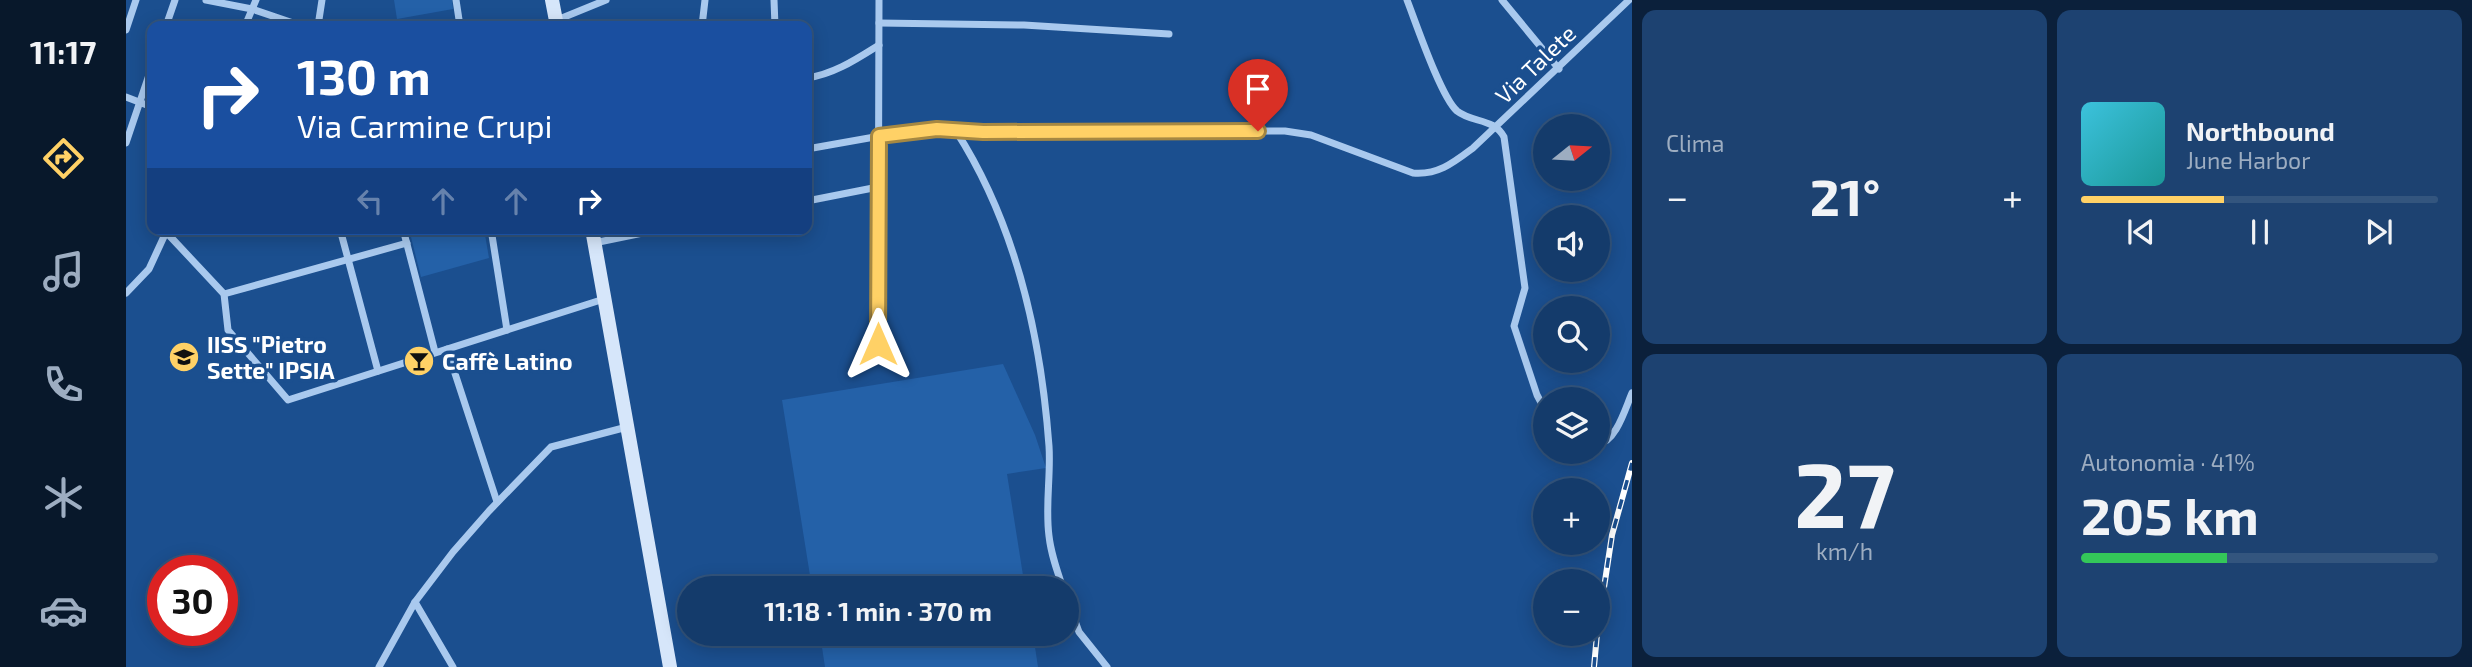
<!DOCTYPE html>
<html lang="it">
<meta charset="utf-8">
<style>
body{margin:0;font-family:"Exo 2",sans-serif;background:#1d4271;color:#f1f3f6;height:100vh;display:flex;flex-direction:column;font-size:26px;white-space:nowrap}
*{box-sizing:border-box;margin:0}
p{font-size:23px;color:#9dadc1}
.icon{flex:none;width:38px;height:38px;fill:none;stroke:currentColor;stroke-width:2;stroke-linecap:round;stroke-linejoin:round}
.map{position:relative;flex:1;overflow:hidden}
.details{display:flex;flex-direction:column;gap:10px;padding:10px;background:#0b203b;width:840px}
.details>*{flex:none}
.guide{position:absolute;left:21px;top:21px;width:665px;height:214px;border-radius:14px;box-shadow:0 4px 18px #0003,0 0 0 2px #33557e;background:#1a4fa0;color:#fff;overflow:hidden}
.needle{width:46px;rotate:72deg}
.controls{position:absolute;left:1407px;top:114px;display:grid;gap:14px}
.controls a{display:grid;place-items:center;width:77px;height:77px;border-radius:50%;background:#143b6b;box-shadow:0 4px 18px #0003,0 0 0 2px #33557e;font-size:35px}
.speed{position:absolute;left:21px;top:555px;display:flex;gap:14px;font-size:35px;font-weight:700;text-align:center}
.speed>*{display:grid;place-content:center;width:91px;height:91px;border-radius:50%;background:#143b6b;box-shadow:0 4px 18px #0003,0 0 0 2px #33557e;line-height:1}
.speed .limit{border:10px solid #d22;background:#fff;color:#111}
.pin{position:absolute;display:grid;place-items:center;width:60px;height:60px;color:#fff;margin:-72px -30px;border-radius:50% 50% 50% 0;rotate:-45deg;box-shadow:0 0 7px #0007}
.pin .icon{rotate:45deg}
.me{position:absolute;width:77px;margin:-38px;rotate:0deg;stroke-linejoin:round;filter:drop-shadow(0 0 5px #0008)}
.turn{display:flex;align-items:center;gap:24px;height:147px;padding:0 35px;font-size:32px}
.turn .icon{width:91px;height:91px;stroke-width:2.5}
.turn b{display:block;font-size:49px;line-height:60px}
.lanes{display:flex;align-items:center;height:66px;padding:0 35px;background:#0003;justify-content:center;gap:35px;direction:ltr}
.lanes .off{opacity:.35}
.big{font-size:52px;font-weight:700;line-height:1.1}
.details .card{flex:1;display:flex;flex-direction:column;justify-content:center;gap:10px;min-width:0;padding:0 24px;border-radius:14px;background:#1d4271}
.details .dial{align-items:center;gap:0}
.dial b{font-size:91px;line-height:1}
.song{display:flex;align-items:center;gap:21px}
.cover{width:84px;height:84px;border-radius:10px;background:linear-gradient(135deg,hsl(190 70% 55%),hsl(180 70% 35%))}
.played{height:7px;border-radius:4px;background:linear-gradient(90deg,#ffd166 40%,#33557e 40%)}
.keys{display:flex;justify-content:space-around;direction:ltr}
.heat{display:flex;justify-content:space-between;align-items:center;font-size:38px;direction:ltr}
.charge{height:10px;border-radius:5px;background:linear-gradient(90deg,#34c759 41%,#33557e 0)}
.details .tiles{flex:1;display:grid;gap:10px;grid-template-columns:repeat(2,1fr)}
.trip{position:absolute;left:551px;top:576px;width:402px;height:70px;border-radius:35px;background:#143b6b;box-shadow:0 4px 18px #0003,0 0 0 2px #33557e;font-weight:700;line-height:70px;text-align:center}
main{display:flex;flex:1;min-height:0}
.tabs{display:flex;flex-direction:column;width:126px;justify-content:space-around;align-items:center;background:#08182b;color:#9dadc1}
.tabs .icon{width:49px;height:49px}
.tabs .current{color:#ffd166}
.tabs b{font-size:32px;color:#f1f3f6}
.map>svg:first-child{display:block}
</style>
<main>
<nav class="tabs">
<b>11:17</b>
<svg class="icon current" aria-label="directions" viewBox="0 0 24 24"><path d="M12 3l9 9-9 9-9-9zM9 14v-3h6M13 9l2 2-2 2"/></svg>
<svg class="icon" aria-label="music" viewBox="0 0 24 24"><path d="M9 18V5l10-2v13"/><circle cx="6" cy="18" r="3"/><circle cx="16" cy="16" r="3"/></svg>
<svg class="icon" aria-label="phone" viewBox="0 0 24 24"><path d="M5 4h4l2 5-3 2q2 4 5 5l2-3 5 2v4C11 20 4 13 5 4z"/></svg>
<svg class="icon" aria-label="climate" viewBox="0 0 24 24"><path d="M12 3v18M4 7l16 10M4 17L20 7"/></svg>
<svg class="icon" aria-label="car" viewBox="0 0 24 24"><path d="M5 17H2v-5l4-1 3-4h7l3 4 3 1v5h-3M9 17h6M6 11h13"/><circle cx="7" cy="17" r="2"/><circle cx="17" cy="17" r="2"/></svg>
</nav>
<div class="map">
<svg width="1506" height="667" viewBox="0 0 1506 667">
<rect width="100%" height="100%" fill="#1b4f8f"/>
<g fill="#2461a8">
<path d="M268 0H326L327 9 271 19Z"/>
<path d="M283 229H358L363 258 295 277Z"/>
<path d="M877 364 909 435 920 468 881 474 899 588H686L656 400Z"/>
<path d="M694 634H907L912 667H699Z"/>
</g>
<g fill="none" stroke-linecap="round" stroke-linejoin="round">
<g stroke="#a9c9ee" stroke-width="7">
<path d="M80 0 126 9 176 26"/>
<path d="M330 0 334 26"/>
<path d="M648 0 649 26"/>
<path d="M1281 0C1290 23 1315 97 1331 111 1346 123 1368 118 1378 137L1399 288 1388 326 1411 395 1419 410"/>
<path d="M1376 0 1433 69"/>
<path d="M431 20 480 0"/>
<path d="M753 23 898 25 1043 34"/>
<path d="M40 26 49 0"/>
<path d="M119 26 130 0"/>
<path d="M192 26 196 0"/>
<path d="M576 26 579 0"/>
<path d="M0 30 10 0"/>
<path d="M681 78C708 74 729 60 753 45"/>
<path d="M0 97 26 107"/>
<path d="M830 131C889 223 915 337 923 446 925 476 919 506 923 536 925 554 931 571 937 588"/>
<path d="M0 143 26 66"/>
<path d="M681 149 788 130 857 132 1159 131 1185 135 1287 173C1312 175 1327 163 1347 148L1503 0"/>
<path d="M681 201 752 187"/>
<path d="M214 229 252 371"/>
<path d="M277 229 309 352"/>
<path d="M365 229 381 330"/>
<path d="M40 232 98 294 102 330 162 400 478 299"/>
<path d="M468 243 536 229"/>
<path d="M0 293 23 269 41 230"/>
<path d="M98 294 281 243"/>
<path d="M752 344 753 0"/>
<path d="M321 349 371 502"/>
<path d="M1472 444C1490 442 1499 409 1506 393"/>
<path d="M289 602 327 667"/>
<path d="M942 602 953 632 981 667"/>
<path d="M253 667 289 602 327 552 363 511 425 447 501 427"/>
</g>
<g stroke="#d6e6fa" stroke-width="14">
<path d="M426 0 431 26"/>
<path d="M466 229 544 667"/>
</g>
<g stroke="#fff" stroke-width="6">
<g id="rail">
<path d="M1472 627 1486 535 1506 463"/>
<path d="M1468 667 1471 634"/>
</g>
</g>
<use href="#rail" stroke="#1b4f8f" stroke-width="3.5" stroke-dasharray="10" stroke-linecap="butt"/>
</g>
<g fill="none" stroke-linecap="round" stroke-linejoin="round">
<g stroke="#a68842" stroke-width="18">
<path id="route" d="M752 344 753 136 811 129 857 132 1132 131"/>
</g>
<use href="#route" stroke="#ffd166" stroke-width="12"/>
</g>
<defs>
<g id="school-disc" transform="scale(1.575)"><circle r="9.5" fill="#ffd166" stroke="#1b4f8f"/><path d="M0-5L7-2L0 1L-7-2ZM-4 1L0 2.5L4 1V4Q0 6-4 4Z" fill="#111"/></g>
<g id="bar-disc" transform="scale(1.575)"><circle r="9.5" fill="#ffd166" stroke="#1b4f8f"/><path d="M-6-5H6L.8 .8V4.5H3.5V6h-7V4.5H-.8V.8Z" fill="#111"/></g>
</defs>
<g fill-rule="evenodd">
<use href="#school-disc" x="58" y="357"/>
<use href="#bar-disc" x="293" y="361"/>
</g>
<g text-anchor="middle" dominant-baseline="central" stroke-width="7" stroke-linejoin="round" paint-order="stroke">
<g font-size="23" fill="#fff" stroke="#1b4f8f">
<text transform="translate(1409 64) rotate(-44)">Via Talete</text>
</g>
<g font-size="23" font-weight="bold" fill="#fff" stroke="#1b4f8f" text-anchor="start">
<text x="81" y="344">IISS "Pietro<tspan x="81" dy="26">Sette" IPSIA</tspan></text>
<text x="316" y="361">Caffè Latino</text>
</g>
</g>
</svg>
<div class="controls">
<a><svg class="needle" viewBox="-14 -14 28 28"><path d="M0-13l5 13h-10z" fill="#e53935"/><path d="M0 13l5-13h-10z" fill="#9dadc1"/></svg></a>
<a><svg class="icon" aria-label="sound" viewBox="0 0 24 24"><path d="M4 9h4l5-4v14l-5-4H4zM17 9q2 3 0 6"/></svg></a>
<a><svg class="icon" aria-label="search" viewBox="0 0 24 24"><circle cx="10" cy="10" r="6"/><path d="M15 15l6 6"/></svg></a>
<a><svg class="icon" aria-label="layers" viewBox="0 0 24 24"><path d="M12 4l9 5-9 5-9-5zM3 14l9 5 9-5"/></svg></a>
<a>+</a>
<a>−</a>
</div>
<div class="speed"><div class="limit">30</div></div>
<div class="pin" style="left:1132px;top:131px;background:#d93025"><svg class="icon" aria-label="arrive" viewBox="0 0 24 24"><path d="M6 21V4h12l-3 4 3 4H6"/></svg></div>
<svg class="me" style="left:752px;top:344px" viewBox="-20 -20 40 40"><path d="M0-17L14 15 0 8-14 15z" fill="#ffd166" stroke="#fff" stroke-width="4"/></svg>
<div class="trip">11:18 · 1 min · 370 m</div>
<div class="guide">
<div class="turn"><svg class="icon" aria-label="right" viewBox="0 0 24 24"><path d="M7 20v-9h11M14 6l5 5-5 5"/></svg><div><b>130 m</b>Via Carmine Crupi</div></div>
<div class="lanes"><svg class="icon off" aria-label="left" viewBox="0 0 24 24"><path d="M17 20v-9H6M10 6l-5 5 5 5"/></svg><svg class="icon off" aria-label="ahead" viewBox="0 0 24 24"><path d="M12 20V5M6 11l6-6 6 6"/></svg><svg class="icon off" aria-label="ahead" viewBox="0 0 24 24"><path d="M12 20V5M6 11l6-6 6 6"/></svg><svg class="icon" aria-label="right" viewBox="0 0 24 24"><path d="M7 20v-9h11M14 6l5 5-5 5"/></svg></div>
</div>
</div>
<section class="details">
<div class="tiles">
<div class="card"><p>Clima</p>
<div class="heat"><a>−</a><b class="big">21°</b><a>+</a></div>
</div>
<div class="card">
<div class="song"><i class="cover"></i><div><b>Northbound</b><p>June Harbor</p></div></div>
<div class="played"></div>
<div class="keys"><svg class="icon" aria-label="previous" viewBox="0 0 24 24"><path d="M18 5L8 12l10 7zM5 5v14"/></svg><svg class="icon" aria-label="pause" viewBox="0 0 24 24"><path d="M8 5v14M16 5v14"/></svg><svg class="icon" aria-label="next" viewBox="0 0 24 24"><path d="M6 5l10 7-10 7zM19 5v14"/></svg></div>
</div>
<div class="card dial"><b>27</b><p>km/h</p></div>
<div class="card"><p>Autonomia · 41%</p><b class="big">205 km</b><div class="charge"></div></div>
</div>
</section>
</main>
